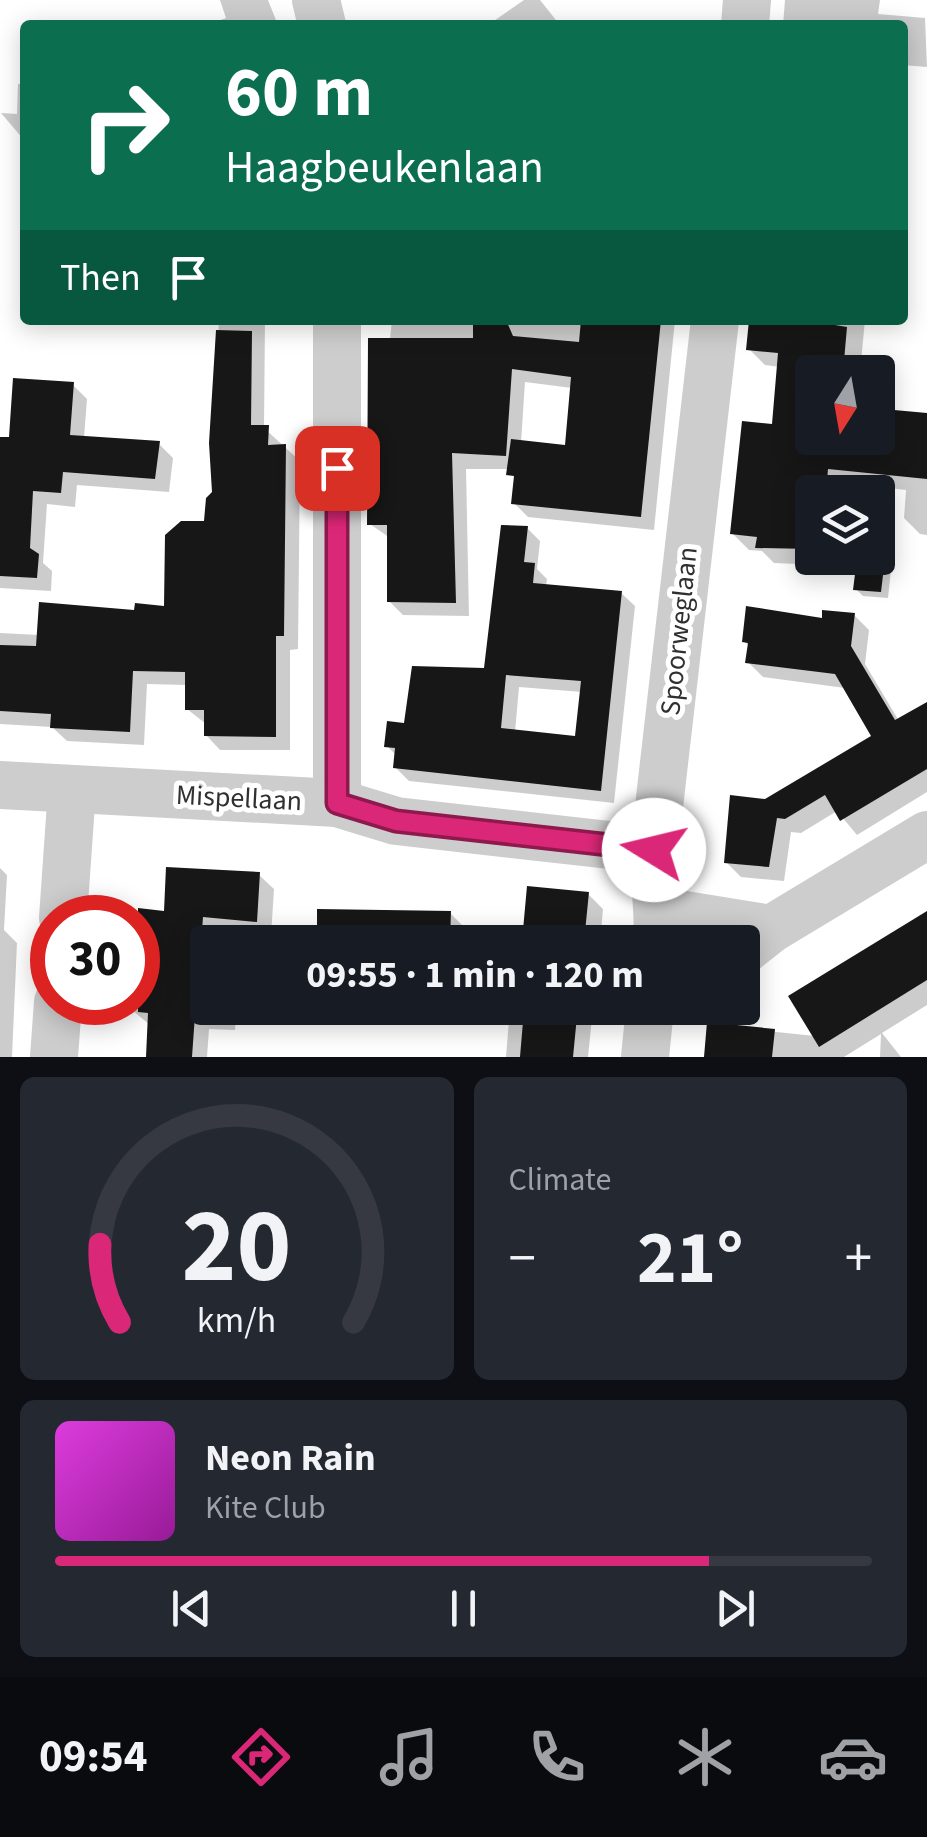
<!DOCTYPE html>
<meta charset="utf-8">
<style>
body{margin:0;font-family:"Source Sans 3",sans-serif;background:#242831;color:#f1f3f6;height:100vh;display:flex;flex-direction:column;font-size:38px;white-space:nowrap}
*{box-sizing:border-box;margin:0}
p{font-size:32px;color:#9ea1a6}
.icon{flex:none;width:55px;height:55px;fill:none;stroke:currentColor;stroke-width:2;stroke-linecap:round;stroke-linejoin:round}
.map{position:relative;height:1057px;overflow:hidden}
.sheet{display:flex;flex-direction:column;gap:20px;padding:20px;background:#0d0f14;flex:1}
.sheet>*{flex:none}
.top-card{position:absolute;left:20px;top:20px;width:888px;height:305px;border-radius:10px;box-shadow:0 5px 25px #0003;background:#0b6e4f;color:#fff;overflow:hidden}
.needle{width:65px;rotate:191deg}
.buttons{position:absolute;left:795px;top:355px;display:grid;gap:20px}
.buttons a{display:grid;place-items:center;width:100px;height:100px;border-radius:10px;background:#171b24;box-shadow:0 5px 25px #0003;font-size:50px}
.speed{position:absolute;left:30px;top:895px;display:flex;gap:20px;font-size:50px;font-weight:700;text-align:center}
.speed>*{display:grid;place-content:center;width:130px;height:130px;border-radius:50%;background:#171b24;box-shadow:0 5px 25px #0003;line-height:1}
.speed .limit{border:15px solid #d22;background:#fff;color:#111}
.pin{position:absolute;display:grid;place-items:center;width:85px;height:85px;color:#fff;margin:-42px;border-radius:20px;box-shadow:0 5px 15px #0006}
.me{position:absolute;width:110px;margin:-55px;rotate:279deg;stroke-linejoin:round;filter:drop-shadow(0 0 8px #0008)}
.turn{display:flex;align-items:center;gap:35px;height:210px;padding:0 40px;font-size:45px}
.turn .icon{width:130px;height:130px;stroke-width:2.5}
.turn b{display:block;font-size:70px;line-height:85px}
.then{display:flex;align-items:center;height:95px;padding:0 40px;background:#0003;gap:20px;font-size:38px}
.big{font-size:75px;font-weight:700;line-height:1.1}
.sheet .card{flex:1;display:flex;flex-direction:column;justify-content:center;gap:15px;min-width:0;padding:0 35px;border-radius:15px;background:#242831}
.sheet .dial{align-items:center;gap:0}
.dial svg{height:260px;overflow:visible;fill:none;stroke:#363941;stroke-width:7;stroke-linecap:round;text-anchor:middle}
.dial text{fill:#f1f3f6;stroke:none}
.song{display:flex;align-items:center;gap:30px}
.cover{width:120px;height:120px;border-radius:15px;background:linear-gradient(135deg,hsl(300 70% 55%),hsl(300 70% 35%))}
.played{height:10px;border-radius:5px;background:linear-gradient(90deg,#db2777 80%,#363941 80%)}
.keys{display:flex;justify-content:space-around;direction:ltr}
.heat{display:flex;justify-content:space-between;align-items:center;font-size:55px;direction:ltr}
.sheet .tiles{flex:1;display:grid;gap:20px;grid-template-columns:1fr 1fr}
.card:last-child{grid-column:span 2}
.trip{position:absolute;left:190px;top:925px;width:570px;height:100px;border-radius:10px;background:#171b24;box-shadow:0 5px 25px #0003;font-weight:700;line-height:100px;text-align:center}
.tab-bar{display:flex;height:160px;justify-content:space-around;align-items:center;background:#090b0e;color:#9ea1a6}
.tab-bar .icon{width:70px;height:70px}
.tab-bar .selected{color:#db2777}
.tab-bar b{font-size:45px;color:#f1f3f6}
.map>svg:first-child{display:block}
</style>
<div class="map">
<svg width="927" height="1057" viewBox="0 0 927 1057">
<rect width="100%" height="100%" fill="#fff"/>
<g fill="#0003" fill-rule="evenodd">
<path d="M220 0H268L278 25H207L226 18Z"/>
<path d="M524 0H540L560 25H488Z"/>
<path d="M785 0H880L878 14 925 18 927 67 902 65V25H783Z"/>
<path d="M18 84H25V169L24 140 1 113 17 114Z"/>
<path d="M209 320H265L264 428 300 461 298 649 290 650V750H220L206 735V724L187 709V685L147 684 144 745 67 741 52 727 0 724V633L39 635 166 608 207 524 214 494 212 443 219 321Z"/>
<path d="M392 320H675L654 530 528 517 514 503 516 481 510 469H466L469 616 403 615 389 601 390 538 370 524ZM525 382 572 388 567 448 521 443Z"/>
<path d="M752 320H865L860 372H812V438H878V411L927 415V535L920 534 904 518 906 490 852 484V492H812V558H847L846 566 774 563 762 551 749 550 733 534 774 426 780 367 765 365 749 349Z"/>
<path d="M72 384 87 399 84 438 158 443 173 458 169 492 77 485 75 507 47 504 43 563 52 571 51 591 0 588V462L11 440Z"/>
<path d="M527 528 540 541 537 569 547 579 546 586 621 593 635 606 614 803 409 781 396 768 397 756 387 746 406 726 486 670ZM519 687 582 692 578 738 515 732Z"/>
<path d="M878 553 892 561 888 598 863 596 856 589 859 558H878Z"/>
<path d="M854 615 869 630 865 664 899 721 927 704V792L857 835 837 811 801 833 791 832 784 881 741 877 726 862 765 802 875 737 845 688 763 677 748 662 750 647 744 641Z"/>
<path d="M0 868 7 875 4 930 17 943 12 1057H0Z"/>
<path d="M259 875 274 889 271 936 217 930 216 942H208V1008H237L235 1030 209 1029 207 1057H148L150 1025 132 1010 133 1002H138V918H124L125 910 166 914Z"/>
<path d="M588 894 603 909 600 942H539L526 930Z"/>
<path d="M320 911 450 913 465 928 464 942H320Z"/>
<path d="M927 914V1005L882 1033 901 1057H880L881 1034 844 1057H706L709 1025 815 1036Z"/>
<path d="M416 1008H489V1009Z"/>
<path d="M510 1008H593L588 1057H506Z"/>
</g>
<g fill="#171717" fill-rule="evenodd">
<path d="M473 320H506L513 336 579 342 581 320H661L641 517 511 504 514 476 506 475 511 439 565 445 571 377 512 369 506 456 452 453 456 603 387 602V525H367L368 338H473Z"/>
<path d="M749 320H835V325L847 327 843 372H812V438H880L883 409 927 413V479L828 469 826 492H812V549L755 548 757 537 730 534 742 421 772 424 778 353 746 350Z"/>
<path d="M216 330 252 331 251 425H269L268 445 286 444 284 636H276V737L204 736V710H185V672L133 671 130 732 50 728 51 714 0 711V645L36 646 39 602 134 610 135 603 164 606 165 535 181 521H204L206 498 212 492 209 443Z"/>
<path d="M13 378 74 382 70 435 160 441 155 479 63 472 61 493 33 491 30 548 39 554 37 578 0 576V437H9Z"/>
<path d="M501 525 528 526 524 562 535 563 533 583 622 591 601 791 393 768 395 748 384 747 387 721 404 723 412 666 484 668ZM506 675 581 681 575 736 501 728Z"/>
<path d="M857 558H885L881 592 853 590Z"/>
<path d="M746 606 822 618V610L855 613 851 646 895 720 927 702V769L840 821 825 795 785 819 777 818 769 867 724 863 730 795 765 799 871 736 835 674 745 663 748 643 742 642Z"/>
<path d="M166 867 260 872 257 922 203 917 198 985 208 986V1016L195 1015 192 1057H146L148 1013 138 1012V908L164 911Z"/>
<path d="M527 886 589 892 584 942H537L538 932 523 930Z"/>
<path d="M317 909 451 911 450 942H317Z"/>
<path d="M927 911V980L819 1047 788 996Z"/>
<path d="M524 1010 577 1016 573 1057H520Z"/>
<path d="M707 1022 775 1029 772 1057H704Z"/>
</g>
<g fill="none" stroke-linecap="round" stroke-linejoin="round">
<g stroke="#cdcdcd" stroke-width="48">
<path d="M316 0 322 25"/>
<path d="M745 25 747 0"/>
<path d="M337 320V803"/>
<path d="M0 785 337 803 396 821 654 850"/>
<path d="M660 911 771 929"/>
<path d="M63 918 72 789"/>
<path d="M657 942C660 911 653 882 654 850L715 320"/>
<path d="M742 952 771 929 927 835"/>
<path d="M54 1057 58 1002"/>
<path d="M645 1057 650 1008"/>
</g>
</g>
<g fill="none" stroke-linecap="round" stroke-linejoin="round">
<g stroke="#8e194d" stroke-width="25">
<path id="route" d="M337 468V803L396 821 654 850"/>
</g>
<use href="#route" stroke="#db2777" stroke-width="18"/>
</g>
<g text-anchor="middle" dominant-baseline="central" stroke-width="10" stroke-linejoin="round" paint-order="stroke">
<g font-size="28" fill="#303030" stroke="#fff">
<text transform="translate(679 631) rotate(-84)">Spoorweglaan</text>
<text transform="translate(239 798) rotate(3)">Mispellaan</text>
</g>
</g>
</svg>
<div class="buttons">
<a><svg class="needle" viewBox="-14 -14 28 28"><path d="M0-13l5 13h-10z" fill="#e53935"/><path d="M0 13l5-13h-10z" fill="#9ea1a6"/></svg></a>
<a><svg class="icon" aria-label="layers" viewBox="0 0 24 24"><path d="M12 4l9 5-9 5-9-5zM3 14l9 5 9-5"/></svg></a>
</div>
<div class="speed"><div class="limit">30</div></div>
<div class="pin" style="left:337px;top:468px;background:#d93025"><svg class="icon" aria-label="arrive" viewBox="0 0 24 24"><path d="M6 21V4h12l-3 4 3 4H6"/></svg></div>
<svg class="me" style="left:654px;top:850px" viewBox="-20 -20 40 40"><circle r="19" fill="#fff"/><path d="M0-13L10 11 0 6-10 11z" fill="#db2777"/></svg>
<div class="trip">09:55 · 1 min · 120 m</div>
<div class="top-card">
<div class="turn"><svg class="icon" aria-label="right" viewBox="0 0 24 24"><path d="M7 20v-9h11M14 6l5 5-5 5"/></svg><div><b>60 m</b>Haagbeukenlaan</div></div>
<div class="then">Then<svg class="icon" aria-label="arrive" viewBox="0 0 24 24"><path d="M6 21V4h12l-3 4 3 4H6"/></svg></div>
</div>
</div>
<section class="sheet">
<div class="tiles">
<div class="card dial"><svg viewBox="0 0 100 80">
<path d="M14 69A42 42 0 1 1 86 69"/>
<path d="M14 69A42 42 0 0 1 8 45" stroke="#db2777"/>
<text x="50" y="56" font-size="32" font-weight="700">20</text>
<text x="50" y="72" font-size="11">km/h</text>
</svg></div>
<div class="card"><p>Climate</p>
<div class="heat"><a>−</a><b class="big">21°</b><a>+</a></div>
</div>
<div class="card">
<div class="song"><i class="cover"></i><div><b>Neon Rain</b><p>Kite Club</p></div></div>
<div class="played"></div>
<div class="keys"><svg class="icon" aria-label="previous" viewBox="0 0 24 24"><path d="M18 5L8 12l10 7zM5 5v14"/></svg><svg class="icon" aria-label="pause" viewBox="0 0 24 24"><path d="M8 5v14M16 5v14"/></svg><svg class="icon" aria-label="next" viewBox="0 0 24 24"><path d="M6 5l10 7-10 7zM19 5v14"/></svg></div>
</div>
</div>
</section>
<nav class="tab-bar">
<b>09:54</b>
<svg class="icon selected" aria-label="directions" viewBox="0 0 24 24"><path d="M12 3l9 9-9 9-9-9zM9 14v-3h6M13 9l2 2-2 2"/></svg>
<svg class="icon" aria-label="music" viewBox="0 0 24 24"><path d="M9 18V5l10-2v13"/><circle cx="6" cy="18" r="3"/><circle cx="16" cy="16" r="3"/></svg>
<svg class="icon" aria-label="phone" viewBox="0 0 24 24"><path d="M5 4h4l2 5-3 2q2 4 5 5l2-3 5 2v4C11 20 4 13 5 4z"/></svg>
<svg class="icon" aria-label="climate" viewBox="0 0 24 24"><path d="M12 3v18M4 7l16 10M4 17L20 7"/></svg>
<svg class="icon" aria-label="car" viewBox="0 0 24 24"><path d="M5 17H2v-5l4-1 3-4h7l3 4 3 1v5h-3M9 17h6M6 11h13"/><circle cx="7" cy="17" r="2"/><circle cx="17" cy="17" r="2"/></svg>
</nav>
